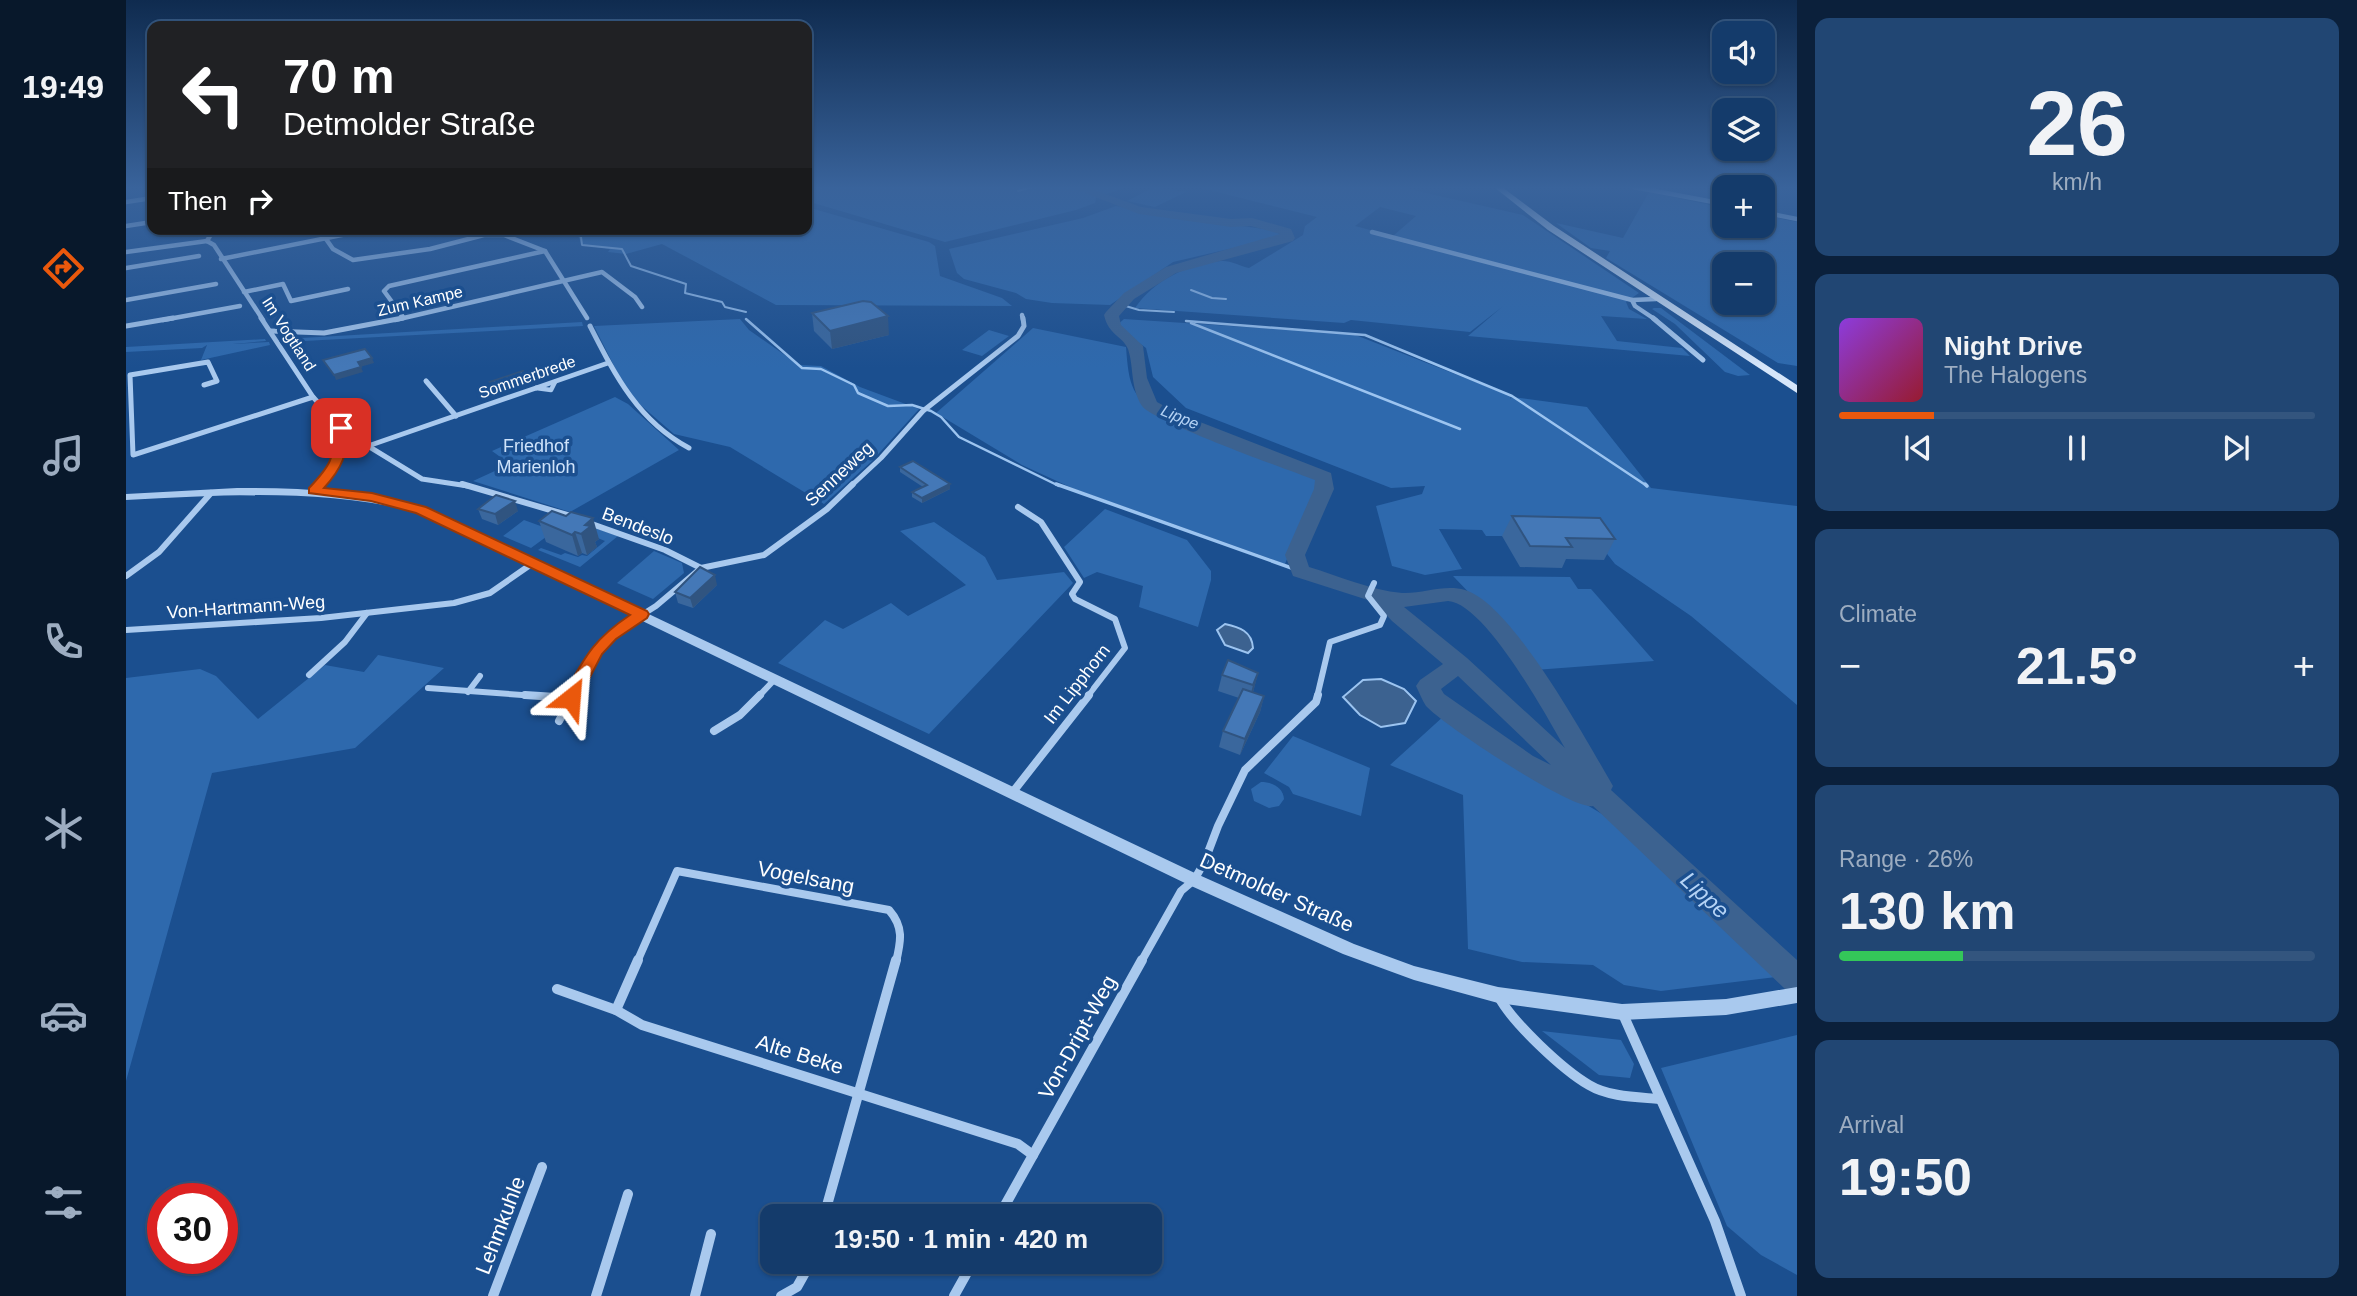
<!DOCTYPE html>
<meta charset="utf-8">
<style>
body{margin:0;font-family:Arial,sans-serif;background:#214673;color:#f1f3f6;height:100vh;display:flex;flex-direction:column;font-size:26px;white-space:nowrap}
*{box-sizing:border-box;margin:0}
p{font-size:23px;color:#9dadc1}
.icon{flex:none;width:38px;height:38px;fill:none;stroke:currentColor;stroke-width:2;stroke-linecap:round;stroke-linejoin:round}
.map{position:relative;flex:1;overflow:hidden}
.details{display:flex;flex-direction:column;gap:18px;padding:18px;background:#0b203b;width:560px}
.details>*{flex:none}
.hud{position:absolute;left:21px;top:21px;width:665px;height:214px;border-radius:14px;box-shadow:0 2px 5px #0004,0 0 0 2px #33557e;background:#202124;color:#fff;overflow:hidden}
.controls{position:absolute;left:1586px;top:21px;display:grid;gap:14px}
.controls a{display:grid;place-items:center;width:63px;height:63px;border-radius:14px;background:#143b6b;box-shadow:0 2px 5px #0004,0 0 0 2px #33557e;font-size:35px}
.speed{position:absolute;left:21px;top:1183px;display:flex;gap:14px;font-size:35px;font-weight:700;text-align:center}
.speed>*{display:grid;place-content:center;width:91px;height:91px;border-radius:50%;background:#143b6b;box-shadow:0 2px 5px #0004,0 0 0 2px #33557e;line-height:1}
.speed .limit{border:10px solid #d22;background:#fff;color:#111}
.pin{position:absolute;display:grid;place-items:center;width:60px;height:60px;color:#fff;margin:-30px;border-radius:14px;box-shadow:0 4px 10px #0006}
.me{position:absolute;width:77px;margin:-38px;rotate:28deg;stroke-linejoin:round;filter:drop-shadow(0 0 5px #0008)}
.turn{display:flex;align-items:center;gap:24px;height:147px;padding:0 21px;font-size:32px}
.turn .icon{width:91px;height:91px;stroke-width:2.5}
.turn b{display:block;font-size:49px;line-height:60px}
.then{display:flex;align-items:center;height:66px;padding:0 21px;background:#0003;gap:14px;font-size:26px}
.big{font-size:52px;font-weight:800;line-height:1.1}
.details .card{flex:1;display:flex;flex-direction:column;justify-content:center;gap:10px;min-width:0;padding:0 24px;border-radius:14px;background:#214673}
.details .dial{align-items:center;gap:0}
.dial b{font-size:91px;line-height:1}
.song{display:flex;align-items:center;gap:21px}
.cover{width:84px;height:84px;border-radius:10px;background:linear-gradient(135deg,hsl(270 70% 55%),hsl(350 70% 35%))}
.played{height:7px;border-radius:4px;background:linear-gradient(90deg,#ea580c 20%,#33557e 20%)}
.keys{display:flex;justify-content:space-around;direction:ltr}
.heat{display:flex;justify-content:space-between;align-items:center;font-size:38px;direction:ltr}
.charge{height:10px;border-radius:5px;background:linear-gradient(90deg,#34c759 26%,#33557e 0)}
.trip{position:absolute;left:634px;top:1204px;width:402px;height:70px;border-radius:14px;background:#143b6b;box-shadow:0 2px 5px #0004,0 0 0 2px #33557e;font-weight:800;line-height:70px;text-align:center}
main{display:flex;flex:1;min-height:0}
.tab-bar{display:flex;flex-direction:column;width:126px;justify-content:space-around;align-items:center;background:#08182b;color:#9dadc1}
.tab-bar .icon{width:49px;height:49px}
.tab-bar .selected{color:#ea580c}
.tab-bar b{font-size:32px;color:#f1f3f6}
.map>svg:first-child{display:block}
</style>
<main>
<nav class="tab-bar">
<b>19:49</b>
<svg class="icon selected" aria-label="directions" viewBox="0 0 24 24"><path d="M12 3l9 9-9 9-9-9zM9 14v-3h6M13 9l2 2-2 2"/></svg>
<svg class="icon" aria-label="music" viewBox="0 0 24 24"><path d="M9 18V5l10-2v13"/><circle cx="6" cy="18" r="3"/><circle cx="16" cy="16" r="3"/></svg>
<svg class="icon" aria-label="phone" viewBox="0 0 24 24"><path d="M5 4h4l2 5-3 2q2 4 5 5l2-3 5 2v4C11 20 4 13 5 4z"/></svg>
<svg class="icon" aria-label="climate" viewBox="0 0 24 24"><path d="M12 3v18M4 7l16 10M4 17L20 7"/></svg>
<svg class="icon" aria-label="car" viewBox="0 0 24 24"><path d="M5 17H2v-5l4-1 3-4h7l3 4 3 1v5h-3M9 17h6M6 11h13"/><circle cx="7" cy="17" r="2"/><circle cx="17" cy="17" r="2"/></svg>
<svg class="icon" aria-label="filters" viewBox="0 0 24 24"><path d="M4 7h16M4 17h16"/><circle cx="9" cy="7" r="2"/><circle cx="15" cy="17" r="2"/></svg>
</nav>
<div class="map">
<svg width="1671" height="1296" viewBox="0 0 1671 1296">
<rect width="100%" height="100%" fill="#1b4f8f"/>
<g fill="#2e69ad" fill-rule="evenodd">
<path d="M681 187H1000L970 198 969 203 950 210 819 242 681 201Z"/>
<path d="M1028 187 1060 192 1029 207 1001 201Z"/>
<path d="M1071 187H1274L1397 215 1513 293 1500 302 1503 309 1521 319 1475 316 1491 341 1556 348 1564 356 1342 336 1376 307 1344 332 1225 320 1218 323 1009 308C1028 280 1062 264 1095 261 1104 260 1114 266 1123 268L1177 235 1179 226 1191 217ZM1254 207 1290 216 1267 236 1229 226Z"/>
<path d="M1523 192 1598 208V226H1636V215L1671 222V366L1652 363 1480 258 1484 251 1465 248 1430 223 1497 238ZM1598 264H1636V303H1598Z"/>
<path d="M990 206 1050 217 1145 230 1154 234 1150 238 1047 262 984 305 926 303 900 299 890 293 838 279 831 273 823 249 957 218Z"/>
<path d="M681 207 803 242 809 246 814 276 876 298 886 306 650 305 536 244 500 254 482 252 484 249 456 245 450 231 444 229H681Z"/>
<path d="M1528 308H1535L1624 375 1612 376 1599 372 1549 324 1526 309Z"/>
<path d="M614 319 623 330 673 365 695 366 734 387 793 409 746 461 698 504 604 447 548 434 511 402 499 388 468 326Z"/>
<path d="M998 319 1227 334 1385 396 1384 399 1386 397 1461 407 1525 488 1671 506V705L1565 616 1489 564 1467 536H1360L1356 530 1313 529 1336 569 1299 575 1266 566 1250 506 1296 494 1299 486 1265 488 1060 408 1027 377 1020 348 990 326Z"/>
<path d="M456 322 457 326 159 342 158 339Z"/>
<path d="M907 328 1000 347C1003 386 1005 398 1040 418L1194 480 1159 564 946 488 896 465 810 413Z"/>
<path d="M863 330 883 336 856 356 836 350Z"/>
<path d="M139 339 140 341 107 344 143 342 144 345 75 360 81 345 76 348 0 352V347Z"/>
<path d="M489 397 502 404 553 450 444 512 347 481 384 464 366 451Z"/>
<path d="M979 509 1061 540 1085 571V580L1072 627 1013 607 1017 586 971 572 958 578 938 547Z"/>
<path d="M398 520 420 528 443 520 405 548 377 536Z"/>
<path d="M448 521 492 536 454 567 412 550 415 548 435 555 439 553 452 557 456 555 461 556 479 541 462 534Z"/>
<path d="M808 522 859 557 871 580 938 572 947 583 803 734 652 663 699 620 717 629 765 603 782 616 840 585 774 531Z"/>
<path d="M528 551 556 563 558 573 527 599 491 583Z"/>
<path d="M1327 576 1444 577 1452 589H1465L1528 661 1409 670 1375 626Z"/>
<path d="M252 655 318 668 229 748 86 773 0 1081V678L74 669 90 676 132 719 199 665 238 672Z"/>
<path d="M1319 715 1363 746 1481 817 1659 976 1535 991 1498 985 1467 965 1396 962 1342 949 1337 795 1264 765Z"/>
<path d="M1167 736 1244 768 1235 816 1167 794 1163 787 1138 773Z"/>
<path d="M1135 782C1146 782 1157 787 1158 799L1153 806 1143 808 1128 801 1125 789Z"/>
<path d="M1416 1031 1495 1040 1508 1064 1504 1078 1473 1075Z"/>
<path d="M1671 1035V1275L1635 1255 1601 1226 1535 1068Z"/>
</g>
<g fill="#3c6290" stroke="#9cc4f0" stroke-width="2">
<path d="M1099 624C1113 627 1126 631 1127 648L1122 653 1099 645 1091 630Z"/>
<path d="M1255 679 1278 689 1290 701 1279 723 1255 727 1234 715 1217 697 1237 680Z"/>
</g>
<g fill="none" stroke-linecap="round" stroke-linejoin="round">
<g stroke="#9cc4f0" stroke-width="2">
<path d="M892 191 906 187"/>
<path d="M441 229 455 237 456 245 496 249 505 266 560 284 559 293 596 302 599 307 620 312"/>
<path d="M1065 290 1086 298 1100 299"/>
<path d="M993 304 1013 310 1048 312"/>
</g>
<g stroke="#9cc4f0" stroke-width="2.5">
<path d="M620 319 676 368 695 369 728 385 732 393 762 406 786 405 805 411 815 417 833 437 933 486"/>
<path d="M1060 321 1239 335 1386 396 1521 486"/>
<path d="M1065 323 1334 429"/>
</g>
<g stroke="#9cc4f0" stroke-width="3.5">
<path d="M930 484 1174 571"/>
<path d="M1519 484 1521 486"/>
</g>
<path fill="#3c6290" fill-rule="evenodd" d="M944 187H960L1015 207 1105 219 1126 218 1165 229 1169 238 1167 241 1050 273 1008 299 993 316 995 325 1017 346 1021 378 1031 402 1051 413 1205 473 1208 489 1179 555 1183 567C1213 576 1244 590 1276 593 1297 594 1318 584 1339 590 1385 603 1458 736 1483 779L1487 786 1485 790 1671 960V994L1660 990 1467 806C1447 811 1316 724 1300 706 1296 700 1293 692 1290 686L1294 680 1317 664 1266 621 1248 602 1167 576 1159 555 1188 489 1189 480C1162 470 1026 421 1016 406 1004 387 1008 367 1002 349 996 335 983 336 978 315L980 312 998 293 1040 267 1154 234 1125 226 1105 227 1013 214ZM1322 601C1359 603 1421 717 1439 748L1341 658 1278 607ZM1332 676 1425 765 1407 756 1318 694 1315 689Z"/>
<g stroke="#a9c9ee" stroke-width="4.5">
<path d="M410 388 482 363"/>
<path d="M410 388 425 390 429 382"/>
</g>
<g stroke="#a9c9ee" stroke-width="4.5">
<path d="M1508 187 1598 204"/>
<path d="M0 202 26 198"/>
<path d="M1636 212 1671 219"/>
<path d="M0 226 26 222"/>
<path d="M193 229 207 249 227 260 304 249 358 235H378L419 251 461 318"/>
<path d="M1246 232 1506 300 1530 299"/>
<path d="M81 241 88 245 137 320"/>
<path d="M81 241 88 229"/>
<path d="M0 252 81 241"/>
<path d="M95 259 246 229"/>
<path d="M0 268 73 256"/>
<path d="M118 292 157 284 165 301 222 289"/>
<path d="M0 300 90 284"/>
<path d="M1506 300 1509 306 1530 320"/>
<path d="M896 315 897 320"/>
<path d="M277 317 258 291 263 286 419 251"/>
<path d="M37 320 114 306"/>
<path d="M269 320 476 272 509 297 516 307"/>
</g>
<g stroke="#a9c9ee" stroke-width="5">
<path d="M135 318 187 397 215 428 212 456 191 486"/>
<path d="M1527 318 1577 360"/>
<path d="M0 326 47 318"/>
<path d="M464 326C489 375 512 421 563 448"/>
<path d="M145 331 198 333 277 318"/>
<path d="M300 381 330 416"/>
<path d="M78 385 91 381 82 362 4 375 7 455 187 397"/>
<path d="M242 446 296 479 342 486"/>
<path d="M215 449 242 446 410 388"/>
<path d="M725 486 755 458 797 411 892 336 898 326 897 318"/>
</g>
<g stroke="#a9c9ee" stroke-width="6">
<path d="M336 484 448 517"/>
<path d="M188 490 193 484"/>
<path d="M892 507 915 522 954 582 946 594 949 599 989 619 999 648 961 697"/>
<path d="M463 523 539 550 575 568"/>
<path d="M0 576 33 552 85 493"/>
<path d="M0 630 195 618 328 603 364 593 407 563"/>
<path d="M183 675 219 642 241 613"/>
<path d="M302 688 424 697"/>
<path d="M342 692 354 676"/>
<path d="M446 697 470 651 484 635 530 606 575 568 638 555 701 509 727 484"/>
<path d="M632 697 649 679"/>
<path d="M1191 697 1204 642 1254 625 1258 616 1242 596 1248 583"/>
</g>
<g stroke="#a9c9ee" stroke-width="8">
<path d="M399 695 445 698"/>
<path d="M433 721 447 695"/>
<path d="M588 731 614 715 634 695"/>
<path d="M886 793 963 695"/>
<path d="M511 962 551 871 763 910C778 927 775 941 770 962"/>
<path d="M1015 962 1055 891 1068 880 1078 863 1092 826 1119 770 1190 702 1192 695"/>
</g>
<g stroke="#a9c9ee" stroke-width="10">
<path d="M431 989 490 1010 516 1025 892 1144 907 1155"/>
<path d="M1373 997C1387 1023 1437 1070 1463 1085 1483 1097 1511 1097 1533 1099"/>
<path d="M490 1010 512 960"/>
<path d="M1496 1012 1589 1221 1615 1296"/>
<path d="M698 1216 770 960"/>
<path d="M873 1216 1016 960"/>
<path d="M367 1296 416 1167"/>
<path d="M470 1296 502 1194"/>
<path d="M569 1296 585 1234"/>
<path d="M655 1296 671 1287 685 1262"/>
<path d="M828 1296 847 1262"/>
</g>
<path fill="#a9c9ee" fill-rule="evenodd" d="M111 488C177 487 235 492 299 508L1073 875 1228 944 1288 966 1372 987 1496 1004 1600 999 1671 987V1003L1600 1015 1496 1020 1372 1003 1288 980 1217 954 1063 885 291 512C193 488 100 495 0 500V494Z"/>
<path fill="#d6e6fa" fill-rule="evenodd" d="M1368 187H1376L1428 226 1671 385V393L1422 230Z"/>
</g>
<g fill="#3a679d">
<path d="M686 313 763 335 706 349 688 331Z"/>
<path d="M404 379 406 383 373 394 366 387 364 382Z"/>
<path d="M774 467 824 484V489L796 503 786 497V492L797 487 774 472Z"/>
<path d="M352 509 392 511 372 525 356 519Z"/>
<path d="M1386 516 1489 539 1478 560 1440 559 1436 568 1394 567 1376 536Z"/>
<path d="M413 521 473 539 469 542 471 547 461 555 456 553 452 556 420 542Z"/>
<path d="M591 585 567 608 552 603 549 592Z"/>
<path d="M1132 673 1127 692 1138 696 1134 712 1114 755 1093 747 1097 731 1113 698 1092 691 1096 675Z"/>
</g>
<g fill="#305480">
<path d="M762 316 763 335 706 349 704 331Z"/>
<path d="M246 358 248 363 234 367 232 362Z"/>
<path d="M235 367 237 372 210 380 208 375Z"/>
<path d="M404 379 406 383 373 394 372 389Z"/>
<path d="M824 484V489L796 503V498Z"/>
<path d="M389 501 392 511 372 525 369 514Z"/>
<path d="M467 518 473 539 469 542 471 547 461 555 455 534 459 525Z"/>
<path d="M449 532 456 553 452 556 446 535Z"/>
<path d="M589 575 591 585 567 608 564 598Z"/>
<path d="M1132 673 1128 689 1123 701 1127 685Z"/>
<path d="M1138 696 1134 712 1114 755 1119 739Z"/>
</g>
<g fill="#4478b7" stroke="#305480" stroke-width="2">
<path d="M737 301 745 302 762 316 704 331 686 313Z"/>
<path d="M239 349 246 358 232 362 235 367 208 375 197 360Z"/>
<path d="M397 371 404 379 372 389 364 382Z"/>
<path d="M787 461 824 484 796 498 786 492 801 485 774 467Z"/>
<path d="M370 495 389 501 369 514 352 509Z"/>
<path d="M426 511 440 516 445 512 467 518 459 525 465 526 455 534 449 532 446 535 413 521Z"/>
<path d="M1386 516 1474 518 1489 539 1440 538 1446 547 1404 546Z"/>
<path d="M574 567 589 575 564 598 549 592Z"/>
<path d="M1102 660 1132 673 1127 685 1096 675Z"/>
<path d="M1117 689 1138 696 1119 739 1097 731Z"/>
</g>
<linearGradient id="sky" x2="0" y2="1"><stop stop-color="#0f2b4f"/><stop offset="0.51" stop-color="#39639b"/><stop offset="1" stop-color="#39639b" stop-opacity="0"/></linearGradient>
<rect width="1671" height="368" fill="url(#sky)"/>
<path fill="#ea580c" stroke="#983908" stroke-width="2" d="M215 424 221 428C222 454 216 468 198 488L246 493 300 507 521 611 523 614 521 618 490 639 476 654 451 702H439L436 698C458 659 465 641 504 615L290 513 245 501 183 493V488C204 466 209 458 208 428Z"/>
<g text-anchor="middle" dominant-baseline="central" stroke-width="7" stroke-linejoin="round" paint-order="stroke">
<g font-size="16" fill="#fff" stroke="#1b4f8f">
<text transform="translate(294 301) rotate(-13)">Zum Kampe</text>
<text transform="translate(163 334) rotate(57)">Im Vogtland</text>
<text transform="translate(401 377) rotate(-19)">Sommerbrede</text>
</g>
<g font-size="16" font-style="italic" fill="#b5d3f5" stroke="#1b4f8f">
<text transform="translate(1054 417) rotate(23)">Lippe</text>
</g>
<g font-size="18" fill="#cfe3fa" stroke="#1b4f8f">
<text x="410" y="446">Friedhof<tspan x="410" dy="21">Marienloh</tspan></text>
</g>
<g font-size="18" fill="#fff" stroke="#1b4f8f">
<text transform="translate(713 474) rotate(-43)">Senneweg</text>
<text transform="translate(512 526) rotate(21)">Bendeslo</text>
<text transform="translate(120 607) rotate(-4)">Von-Hartmann-Weg</text>
<text transform="translate(951 684) rotate(-52)">Im Lipphorn</text>
</g>
<g font-size="21" fill="#fff" stroke="#1b4f8f">
<text transform="translate(680 877) rotate(11)">Vogelsang</text>
<text transform="translate(1151 892) rotate(24)">Detmolder Straße</text>
<text transform="translate(951 1037) rotate(-61)">Von-Dript-Weg</text>
<text transform="translate(674 1054) rotate(17)">Alte Beke</text>
<text transform="translate(374 1225) rotate(-69)">Lehmkuhle</text>
</g>
<g font-size="23" font-style="italic" fill="#b5d3f5" stroke="#1b4f8f">
<text transform="translate(1579 895) rotate(43)">Lippe</text>
</g>
</g>
</svg>
<div class="controls">
<a><svg class="icon" aria-label="sound" viewBox="0 0 24 24"><path d="M4 9h4l5-4v14l-5-4H4zM17 9q2 3 0 6"/></svg></a>
<a><svg class="icon" aria-label="layers" viewBox="0 0 24 24"><path d="M12 4l9 5-9 5-9-5zM3 14l9 5 9-5"/></svg></a>
<a>+</a>
<a>−</a>
</div>
<div class="speed"><div class="limit">30</div></div>
<div class="pin" style="left:215px;top:428px;background:#d93025"><svg class="icon" aria-label="arrive" viewBox="0 0 24 24"><path d="M6 21V4h12l-3 4 3 4H6"/></svg></div>
<svg class="me" style="left:445px;top:698px" viewBox="-20 -20 40 40"><path d="M0-17L14 15 0 8-14 15z" fill="#ea580c" stroke="#fff" stroke-width="4"/></svg>
<div class="trip">19:50 · 1 min · 420 m</div>
<div class="hud">
<div class="turn"><svg class="icon" aria-label="left" viewBox="0 0 24 24"><path d="M17 20v-9H6M10 6l-5 5 5 5"/></svg><div><b>70 m</b>Detmolder Straße</div></div>
<div class="then">Then<svg class="icon" aria-label="right" viewBox="0 0 24 24"><path d="M7 20v-9h11M14 6l5 5-5 5"/></svg></div>
</div>
</div>
<section class="details">
<div class="card dial"><b>26</b><p>km/h</p></div>
<div class="card">
<div class="song"><i class="cover"></i><div><b>Night Drive</b><p>The Halogens</p></div></div>
<div class="played"></div>
<div class="keys"><svg class="icon" aria-label="previous" viewBox="0 0 24 24"><path d="M18 5L8 12l10 7zM5 5v14"/></svg><svg class="icon" aria-label="pause" viewBox="0 0 24 24"><path d="M8 5v14M16 5v14"/></svg><svg class="icon" aria-label="next" viewBox="0 0 24 24"><path d="M6 5l10 7-10 7zM19 5v14"/></svg></div>
</div>
<div class="card"><p>Climate</p>
<div class="heat"><a>−</a><b class="big">21.5°</b><a>+</a></div>
</div>
<div class="card"><p>Range · 26%</p><b class="big">130 km</b><div class="charge"></div></div>
<div class="card"><p>Arrival</p><b class="big">19:50</b></div>
</section>
</main>
